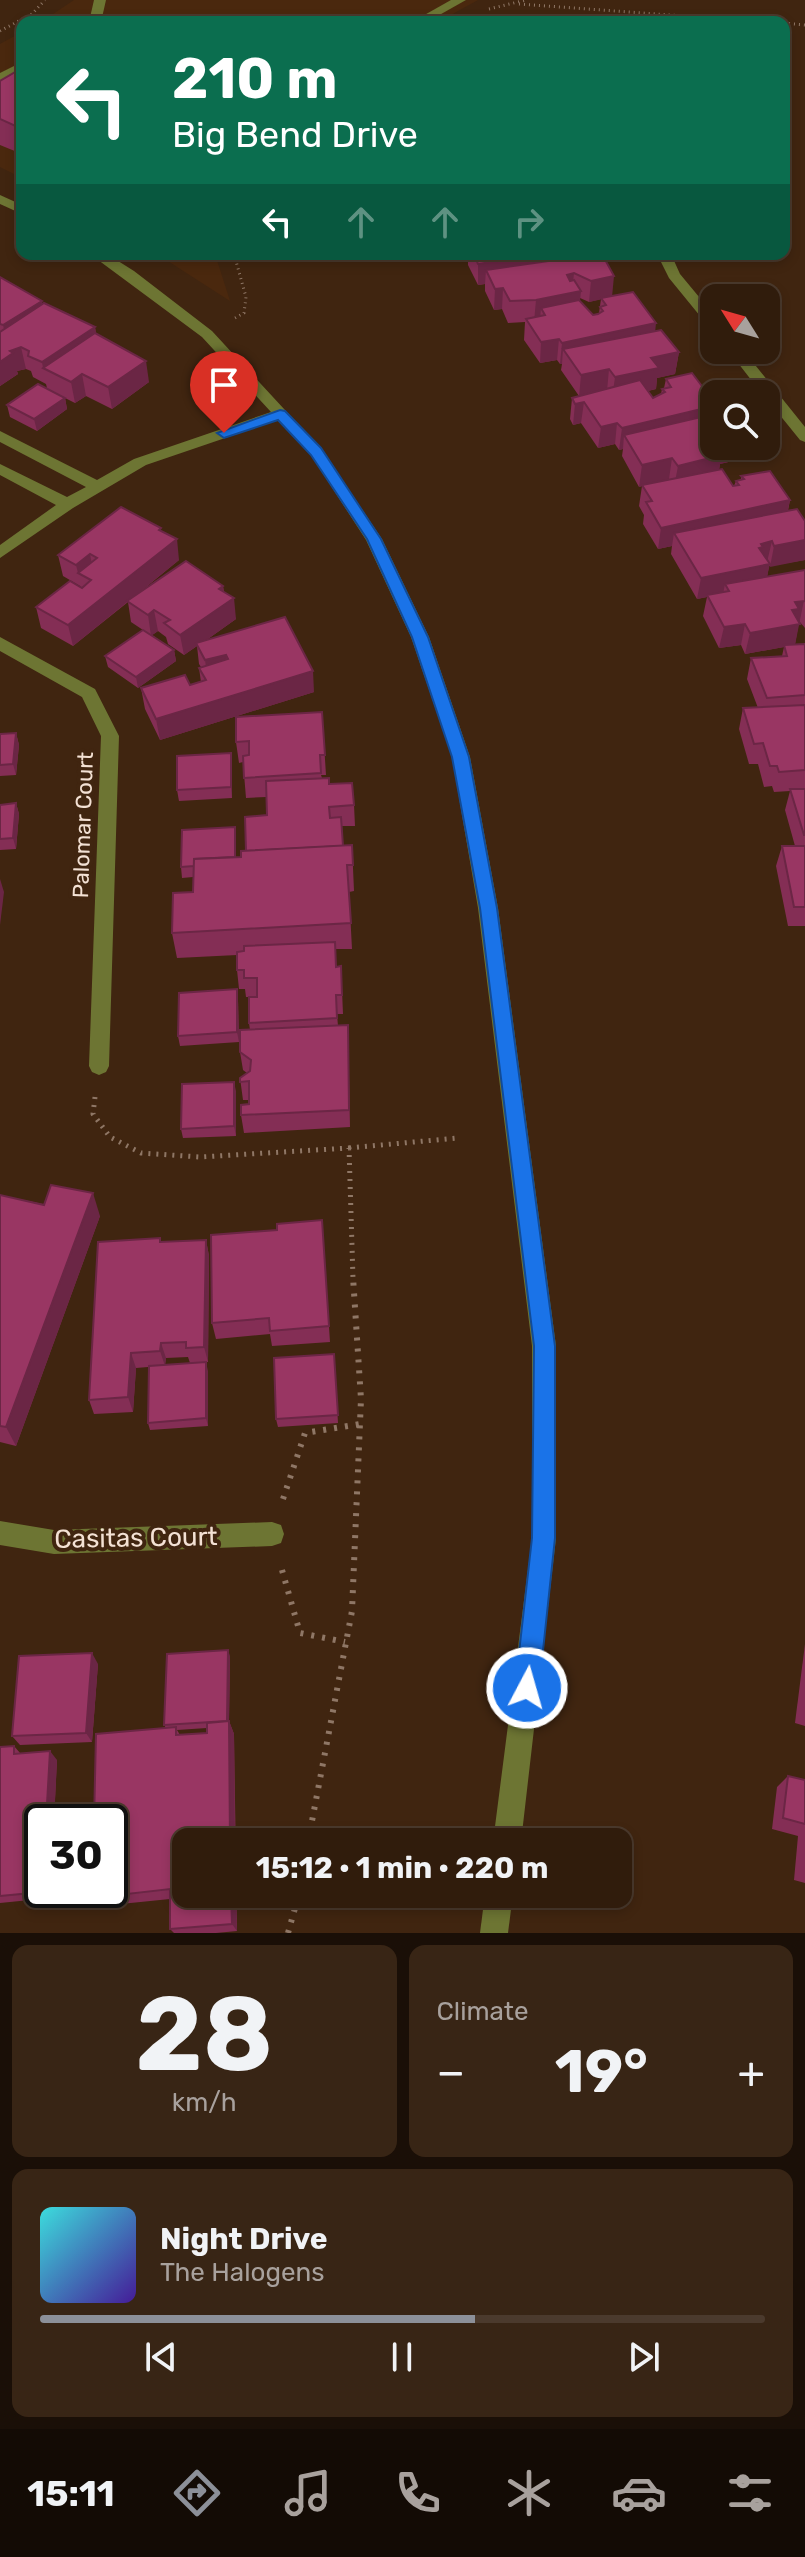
<!DOCTYPE html>
<meta charset="utf-8">
<style>
body{margin:0;font-family:Rubik,sans-serif;background:#382515;color:#f1f3f6;height:100vh;display:flex;flex-direction:column;font-size:30px;white-space:nowrap}
*{box-sizing:border-box;margin:0}
p{font-size:26px;color:#a8a19d}
.icon{flex:none;width:44px;height:44px;fill:none;stroke:currentColor;stroke-width:2;stroke-linecap:round;stroke-linejoin:round}
.map{position:relative;height:1933px;overflow:hidden}
.drawer{display:flex;flex-direction:column;gap:12px;padding:12px;background:#1a0f07;flex:1}
.drawer>*{flex:none}
.top-card{position:absolute;left:16px;top:16px;width:774px;height:244px;border-radius:16px;box-shadow:0 4px 12px #0003,0 0 0 2px #4b3a2d;background:#0b6e4f;color:#fff;overflow:hidden}
.needle{width:52px;rotate:307deg}
.tools{position:absolute;left:700px;top:284px;display:grid;gap:16px}
.tools a{display:grid;place-items:center;width:80px;height:80px;border-radius:16px;background:#301c0c;box-shadow:0 4px 12px #0003,0 0 0 2px #4b3a2d;font-size:40px}
.speed{position:absolute;left:24px;top:1804px;display:flex;gap:16px;font-size:40px;font-weight:700;text-align:center}
.speed>*{display:grid;place-content:center;width:104px;height:104px;border-radius:50%;background:#301c0c;box-shadow:0 4px 12px #0003,0 0 0 2px #4b3a2d;line-height:1}
.speed .limit{border:4px solid #111;border-radius:12px;background:#fff;color:#111}
.pin{position:absolute;display:grid;place-items:center;width:68px;height:68px;color:#fff;margin:-82px -34px;border-radius:50% 50% 50% 0;rotate:-45deg;box-shadow:0 0 8px #0007}
.pin .icon{rotate:45deg}
.me{position:absolute;width:88px;margin:-44px;rotate:6deg;stroke-linejoin:round;filter:drop-shadow(0 0 6px #0008)}
.turn{display:flex;align-items:center;gap:28px;height:168px;padding:0 24px;font-size:36px}
.turn .icon{width:104px;height:104px;stroke-width:2.5}
.turn b{display:block;font-size:56px;line-height:68px}
.lanes{display:flex;align-items:center;height:76px;padding:0 24px;background:#0003;justify-content:center;gap:40px;direction:ltr}
.lanes .off{opacity:.35}
.big{font-size:60px;font-weight:700;line-height:1.1}
.drawer .widget{flex:1;display:flex;flex-direction:column;justify-content:center;gap:12px;min-width:0;padding:0 28px;border-radius:16px;background:#382515}
.drawer .dial{align-items:center;gap:0}
.dial b{font-size:104px;line-height:1}
.song{display:flex;align-items:center;gap:24px}
.cover{width:96px;height:96px;border-radius:12px;background:linear-gradient(135deg,hsl(180 70% 55%),hsl(260 70% 35%))}
.played{height:8px;border-radius:4px;background:linear-gradient(90deg,#8c9099 60%,#4b3a2d 60%)}
.keys{display:flex;justify-content:space-around;direction:ltr}
.heat{display:flex;justify-content:space-between;align-items:center;font-size:44px;direction:ltr}
.drawer .tiles{flex:1;display:grid;gap:12px;grid-template-columns:1fr 1fr}
.widget:last-child{grid-column:span 2}
.trip{position:absolute;left:172px;top:1828px;width:460px;height:80px;border-radius:16px;background:#301c0c;box-shadow:0 4px 12px #0003,0 0 0 2px #4b3a2d;font-weight:700;line-height:80px;text-align:center}
.tabs{display:flex;height:128px;justify-content:space-around;align-items:center;background:#130b05;color:#a8a19d}
.tabs .icon{width:56px;height:56px}
.tabs .current{color:#8c9099}
.tabs b{font-size:36px;color:#f1f3f6}
.map>svg:first-child{display:block}
</style>
<div class="map">
<svg width="805" height="1933" viewBox="0 0 805 1933">
<rect width="100%" height="100%" fill="#402510"/>
<g fill="#4a280e">
<path d="M74 0H478L438 22H41Z"/>
<path d="M22 32V178L0 167V44Z"/>
<path d="M157 254H215L230 301Z"/>
</g>
<g fill="none" stroke-linecap="round" stroke-linejoin="round">
<g stroke="#8f7766" stroke-width="3" stroke-dasharray="1 4" stroke-linecap="butt">
<path d="M519 4 767 22"/>
<path d="M489 9 526 0"/>
<path d="M784 23 805 25"/>
<path d="M0 31 32 14 45 0"/>
<path d="M234 254 246 297 244 313 235 318"/>
</g>
<g stroke="#8f7766" stroke-width="5" stroke-dasharray="2 6" stroke-linecap="butt">
<path d="M95 1097 93 1114 110 1137 141 1153 200 1157 349 1148 353 1279"/>
<path d="M349 1148 457 1138"/>
</g>
<g stroke="#8f7766" stroke-width="6" stroke-dasharray="3 8" stroke-linecap="butt">
<path d="M283 1499 305 1433 360 1424"/>
<path d="M282 1570 300 1633 345 1642"/>
<path d="M308 1842 352 1611 361 1399 353 1277"/>
<path d="M288 1933 299 1894"/>
</g>
<g fill="#6d7533" fill-rule="evenodd">
<path d="M94 0H106L101 22H89Z"/>
<path d="M451 0H466L427 22H412Z"/>
<path d="M22 62V71L0 82V73Z"/>
<path d="M0 195 22 205V214L0 204Z"/>
<path d="M90 254H107L134 271 212 331 321 449 382 539 429 637 470 757 498 908 556 1346V1538L521 1842H493L532 1538V1346L478 908 452 757 411 637 366 540 311 455 278 420 146 465 73 508 0 558V545L56 505 0 475V464L67 497 86 487 0 442V431L97 480 134 459 271 412 202 337Z"/>
<path d="M657 254H671L680 274 714 315V328L709 327 669 278Z"/>
<path d="M728 350H743L805 427V442L800 440 766 398V394H762Z"/>
<path d="M0 637 95 689 119 736 109 1066 106 1072 99 1075 92 1072 89 1066 101 736 82 697 0 651Z"/>
<path d="M0 1521 54 1530 272 1522 281 1525 284 1534 281 1543 272 1546 54 1554 0 1545Z"/>
<path d="M485 1894H513L508 1933H480Z"/>
</g>
</g>
<g fill="#842e55" fill-rule="evenodd">
<path d="M22 68V154L0 145V81Z"/>
<path d="M468 254H594L612 296 655 331 679 352 675 374 657 378 656 389 648 391 653 398 661 394 662 389 664 388 666 379 714 446H744L741 459 720 464 719 470 733 486H734L736 481 741 480V476L790 500 788 511 805 521V560L769 566 767 577 805 570V628L799 621 795 644H805V926H788L776 866 782 846H795L785 810 790 791 774 792 772 786 764 787 758 764H749L739 729 743 708H758L747 679 751 658 782 656 784 647 745 654 741 645 719 648 703 616 707 597 697 599 671 554 672 546 658 549 643 524 644 515 639 506 642 486 639 487 622 456 623 449 619 450 615 444 598 448 581 423 573 425 570 419 572 398 579 396 561 370 562 364H560L557 360 540 363 524 340 525 322 508 323 502 309 494 310 485 291V284L478 285 468 265ZM580 298 589 302 601 299 599 313 593 315 580 301Z"/>
<path d="M0 277 43 304 95 327 96 334 149 382 112 409 86 396 75 403 65 398 67 409 37 431 10 417 7 405 47 388 46 384 33 377 31 371 26 369 17 371 18 374 0 386Z"/>
<path d="M161 531 179 560 140 592 223 586 224 592 236 619 205 641 314 692 160 740 145 709 141 688 190 685 201 682 199 668 201 667 199 664 197 646 184 655 168 644 166 637 158 631 152 635 174 650 176 661 138 688 108 667 105 656 143 630 131 622 128 602 73 646 41 628 36 607 81 587 80 586 63 576 58 555Z"/>
<path d="M322 712 326 775H321L322 778 354 805 355 826H342L343 846 352 845 354 891 349 892 352 949H335L336 967 341 966 343 1014H337L338 1026 348 1025 350 1127 244 1133 241 1115 249 1104V1100H243L240 1078 247 1073 243 1070 240 1052 250 1030 249 1023 257 997H246L245 989H239L237 970V955L177 958 172 933 193 892V877L182 878 181 867 236 838V857H241L246 851 267 815 266 797 246 798 243 762 239 763 236 742Z"/>
<path d="M16 733 19 745 16 775 0 776V734Z"/>
<path d="M232 764V798L179 801 177 790Z"/>
<path d="M16 803 19 814 16 849 0 850V805Z"/>
<path d="M237 989 238 1000 239 1042 180 1046 178 1036Z"/>
<path d="M236 1091V1136L183 1138 181 1129Z"/>
<path d="M0 1195 100 1216 16 1446 0 1442Z"/>
<path d="M322 1220 330 1342 272 1346 270 1334 216 1339 212 1323 277 1230Z"/>
<path d="M160 1238 161 1242 206 1240 209 1256 208 1362 190 1363 188 1357 166 1358 165 1365 208 1371V1426L150 1430 148 1423V1367L136 1368 133 1412 94 1414 89 1400Z"/>
<path d="M334 1354 338 1423 278 1427 276 1419Z"/>
<path d="M805 1644V1726L795 1723Z"/>
<path d="M230 1656 229 1721 234 1734 237 1931 216 1933H174L170 1929V1899L101 1906 92 1898 166 1728 164 1725ZM207 1728V1733L180 1735 177 1730Z"/>
<path d="M98 1664 92 1742 20 1745 12 1736Z"/>
<path d="M14 1746 20 1753 57 1760 50 1898 0 1903V1747Z"/>
<path d="M788 1776 805 1780V1883L794 1880 798 1836 772 1829 777 1787Z"/>
</g>
<g fill="#6b2645">
<path d="M547 254H594L486 270 485 284 478 285V264Z"/>
<path d="M574 273 572 293 581 291 579 312 545 315 541 308 540 320 534 322 536 300 567 275Z"/>
<path d="M614 276 612 297 589 302 591 281Z"/>
<path d="M503 288 502 309 494 310 495 289Z"/>
<path d="M42 301 46 322 8 347 3 325Z"/>
<path d="M656 323 654 344 563 349 562 364H560L562 343Z"/>
<path d="M95 327 98 348 43 368 42 362Z"/>
<path d="M559 339 557 360 540 363 541 342Z"/>
<path d="M21 347 26 369 17 371 18 374 0 386V362L10 351Z"/>
<path d="M679 352 675 374 657 378 656 389 612 399 615 377 651 358Z"/>
<path d="M146 361 149 382 112 409 108 387Z"/>
<path d="M609 369 607 391 579 397 581 375Z"/>
<path d="M82 374 86 396 75 403 71 382Z"/>
<path d="M65 398 67 409 37 431 34 419Z"/>
<path d="M584 402 581 423 573 425 575 404Z"/>
<path d="M714 406V422L624 435 623 449 619 450 622 428Z"/>
<path d="M617 423 615 444 598 448 601 427Z"/>
<path d="M714 446H744L741 459 720 464 718 476 674 487 678 466Z"/>
<path d="M672 458 669 479 639 487 642 465Z"/>
<path d="M790 500 785 522 674 533 672 546 658 549 661 528Z"/>
<path d="M177 539 179 560 73 646 68 625Z"/>
<path d="M805 540V560L770 567 774 546Z"/>
<path d="M772 541 767 562 770 564 765 585 729 591 725 584 723 594 707 595V597L697 599 701 578 761 544Z"/>
<path d="M90 554 94 575 78 573 76 565Z"/>
<path d="M223 586 225 604 234 598 236 619 198 646 196 643 197 646 184 655 180 635 219 589Z"/>
<path d="M804 600 795 645 745 654 750 633 795 602Z"/>
<path d="M154 610 158 631 151 636 148 615Z"/>
<path d="M745 624 741 645 719 648 724 627Z"/>
<path d="M174 650 176 661 138 688 136 677Z"/>
<path d="M226 655 228 675 208 681 205 660Z"/>
<path d="M313 671 314 692 160 740 156 719Z"/>
<path d="M16 733 19 745 16 775 13 764Z"/>
<path d="M231 753 232 764V798L231 787Z"/>
<path d="M16 803 19 814 16 849 13 838Z"/>
<path d="M0 879 4 892 0 925Z"/>
<path d="M237 989 238 1000 239 1042 237 1032Z"/>
<path d="M234 1082 236 1091V1136L234 1126Z"/>
<path d="M93 1193 100 1216 16 1446 6 1427Z"/>
<path d="M206 1240 209 1256 208 1362 204 1347Z"/>
<path d="M161 1343 166 1358 165 1366 160 1351Z"/>
<path d="M131 1353 136 1368 133 1412 128 1397Z"/>
<path d="M206 1362 208 1371V1426L206 1418Z"/>
<path d="M228 1650 230 1656 229 1721 234 1734 235 1842H230L227 1722Z"/>
<path d="M92 1653 98 1664 92 1742 86 1733Z"/>
<path d="M50 1751 57 1760 54 1822H46Z"/>
<path d="M42 1890H50V1898L42 1892Z"/>
<path d="M231 1894H236L237 1931 232 1924Z"/>
</g>
<g fill="#993663" stroke="#6b2645" stroke-width="2">
<path d="M311 20 315 22H288Z"/>
<path d="M22 68V129L0 119V81Z"/>
<path d="M474 254H547L478 264Z"/>
<path d="M598 254H602L614 276 591 281 574 273 567 275 570 281 574 280 581 291 536 300 510 301 503 288 495 289 486 270Z"/>
<path d="M0 277 42 301 3 325 0 324Z"/>
<path d="M633 292 656 323 562 343 559 339 541 342 526 319 545 315 541 308 579 300 593 315 598 314 603 311 600 307 606 305 601 298Z"/>
<path d="M44 303 95 327 42 362 28 356 29 351 21 347 10 351 13 353 0 362V332Z"/>
<path d="M661 330 679 352 651 358 659 368 615 377 609 369 581 375 563 349Z"/>
<path d="M95 333 146 361 108 387 82 374 71 382 43 368Z"/>
<path d="M692 373 714 402V406L622 428 617 423 601 427 584 402 575 404 572 398 640 380 653 398 665 392 662 389 671 387 666 379Z"/>
<path d="M38 384 65 398 34 419 7 405Z"/>
<path d="M714 414V446L722 455 678 466 672 458 642 465 624 435Z"/>
<path d="M722 469 733 486 739 485 736 481 744 479 741 476 770 471 790 500 661 528 646 502 652 501 642 485Z"/>
<path d="M121 507 161 528 159 530 177 539 68 625 36 607 70 581 82 588 91 580 78 573 97 558 90 554 76 565 58 555Z"/>
<path d="M797 509 805 521V540L774 546 772 541 761 544 763 547 759 548 770 564 701 578 674 533Z"/>
<path d="M186 561 223 586 219 589 234 598 180 635 164 623 170 620 154 610 148 615 127 601Z"/>
<path d="M805 570V601L795 602 799 609 792 610 800 624 750 633 745 624 724 627 707 595 729 591 725 584Z"/>
<path d="M285 617 313 671 156 719 141 688 185 675 190 685 206 680 199 668 228 659 226 655 205 660 196 643Z"/>
<path d="M143 630 174 650 136 677 105 656Z"/>
<path d="M805 644V695L767 698 751 658 787 656 784 645Z"/>
<path d="M805 705V770L779 772 777 766H770L763 743 754 744 743 708Z"/>
<path d="M322 712 325 755H320L321 773 244 778 243 756 249 755V741L236 742V717Z"/>
<path d="M16 733 13 764 0 765V734Z"/>
<path d="M231 753V787L177 790V756Z"/>
<path d="M329 778V784L352 783 354 805 329 807 330 818 341 817 343 846 246 851 245 817 267 815 266 781Z"/>
<path d="M790 789H805V835H804Z"/>
<path d="M16 803 13 838 0 839V805Z"/>
<path d="M235 827V857L194 859V866L181 867 182 830Z"/>
<path d="M352 845 353 865H347L351 923 172 933 173 893 193 892 194 859 241 857V851Z"/>
<path d="M782 846H805V907H794Z"/>
<path d="M335 942 336 967 341 966 342 995H336L337 1018 249 1023V997H257V978H244V970H237V952L244 951V946Z"/>
<path d="M237 989V1032L178 1036 179 993Z"/>
<path d="M348 1025 349 1110 241 1115V1105L249 1104V1081L240 1082V1078L250 1071 251 1060 240 1052V1030Z"/>
<path d="M234 1082V1126L181 1129 182 1084Z"/>
<path d="M51 1185 93 1193 6 1427 0 1426V1195L44 1205Z"/>
<path d="M322 1220 329 1326 270 1331 269 1318 212 1323 211 1235 277 1230V1224Z"/>
<path d="M160 1238V1242L206 1240 204 1347 186 1348V1342L161 1343 160 1351 131 1353 128 1397 89 1400 98 1242Z"/>
<path d="M334 1354 338 1415 276 1419 274 1358Z"/>
<path d="M206 1362V1418L148 1423 149 1366Z"/>
<path d="M228 1650 227 1721 164 1725 167 1654Z"/>
<path d="M92 1653 86 1733 12 1736 19 1656Z"/>
<path d="M229 1721 230 1842H186V1894H231L232 1924 170 1929V1889L92 1898V1890H110V1822H94L96 1734 176 1727V1735L207 1733V1723Z"/>
<path d="M14 1746V1754L50 1751 46 1822H42V1892L0 1896V1747Z"/>
<path d="M788 1776 805 1780V1824L783 1818Z"/>
</g>
<path fill="#1a73e8" stroke="#114b97" stroke-width="2" d="M280 410 285 411 321 448 381 539 428 637 469 757 497 908 555 1346V1538L539 1688 535 1697 527 1700 518 1697 515 1688 532 1538 534 1346 480 908 452 757 412 637 367 539 311 455 278 420 224 438 217 433Z"/>
<g text-anchor="middle" dominant-baseline="central" stroke-width="8" stroke-linejoin="round" paint-order="stroke">
<g font-size="22" fill="#f3e1d4" stroke="#402510">
<text transform="translate(83 825) rotate(-88)">Palomar Court</text>
</g>
<g font-size="26" fill="#f3e1d4" stroke="#402510">
<text transform="translate(136 1538) rotate(-1)">Casitas Court</text>
</g>
</g>
</svg>
<div class="tools">
<a><svg class="needle" viewBox="-14 -14 28 28"><path d="M0-13l5 13h-10z" fill="#e53935"/><path d="M0 13l5-13h-10z" fill="#a8a19d"/></svg></a>
<a><svg class="icon" aria-label="search" viewBox="0 0 24 24"><circle cx="10" cy="10" r="6"/><path d="M15 15l6 6"/></svg></a>
</div>
<div class="speed"><div class="limit">30</div></div>
<div class="pin" style="left:224px;top:433px;background:#d93025"><svg class="icon" aria-label="arrive" viewBox="0 0 24 24"><path d="M6 21V4h12l-3 4 3 4H6"/></svg></div>
<svg class="me" style="left:527px;top:1688px" viewBox="-20 -20 40 40"><circle r="17" fill="#1a73e8" stroke="#fff" stroke-width="3"/><path d="M0-11L8 9 0 5-8 9z" fill="#fff"/></svg>
<div class="trip">15:12 · 1 min · 220 m</div>
<div class="top-card">
<div class="turn"><svg class="icon" aria-label="left" viewBox="0 0 24 24"><path d="M17 20v-9H6M10 6l-5 5 5 5"/></svg><div><b>210 m</b>Big Bend Drive</div></div>
<div class="lanes"><svg class="icon" aria-label="left" viewBox="0 0 24 24"><path d="M17 20v-9H6M10 6l-5 5 5 5"/></svg><svg class="icon off" aria-label="ahead" viewBox="0 0 24 24"><path d="M12 20V5M6 11l6-6 6 6"/></svg><svg class="icon off" aria-label="ahead" viewBox="0 0 24 24"><path d="M12 20V5M6 11l6-6 6 6"/></svg><svg class="icon off" aria-label="right" viewBox="0 0 24 24"><path d="M7 20v-9h11M14 6l5 5-5 5"/></svg></div>
</div>
</div>
<section class="drawer">
<div class="tiles">
<div class="widget dial"><b>28</b><p>km/h</p></div>
<div class="widget"><p>Climate</p>
<div class="heat"><a>−</a><b class="big">19°</b><a>+</a></div>
</div>
<div class="widget">
<div class="song"><i class="cover"></i><div><b>Night Drive</b><p>The Halogens</p></div></div>
<div class="played"></div>
<div class="keys"><svg class="icon" aria-label="previous" viewBox="0 0 24 24"><path d="M18 5L8 12l10 7zM5 5v14"/></svg><svg class="icon" aria-label="pause" viewBox="0 0 24 24"><path d="M8 5v14M16 5v14"/></svg><svg class="icon" aria-label="next" viewBox="0 0 24 24"><path d="M6 5l10 7-10 7zM19 5v14"/></svg></div>
</div>
</div>
</section>
<nav class="tabs">
<b>15:11</b>
<svg class="icon current" aria-label="directions" viewBox="0 0 24 24"><path d="M12 3l9 9-9 9-9-9zM9 14v-3h6M13 9l2 2-2 2"/></svg>
<svg class="icon" aria-label="music" viewBox="0 0 24 24"><path d="M9 18V5l10-2v13"/><circle cx="6" cy="18" r="3"/><circle cx="16" cy="16" r="3"/></svg>
<svg class="icon" aria-label="phone" viewBox="0 0 24 24"><path d="M5 4h4l2 5-3 2q2 4 5 5l2-3 5 2v4C11 20 4 13 5 4z"/></svg>
<svg class="icon" aria-label="climate" viewBox="0 0 24 24"><path d="M12 3v18M4 7l16 10M4 17L20 7"/></svg>
<svg class="icon" aria-label="car" viewBox="0 0 24 24"><path d="M5 17H2v-5l4-1 3-4h7l3 4 3 1v5h-3M9 17h6M6 11h13"/><circle cx="7" cy="17" r="2"/><circle cx="17" cy="17" r="2"/></svg>
<svg class="icon" aria-label="filters" viewBox="0 0 24 24"><path d="M4 7h16M4 17h16"/><circle cx="9" cy="7" r="2"/><circle cx="15" cy="17" r="2"/></svg>
</nav>
